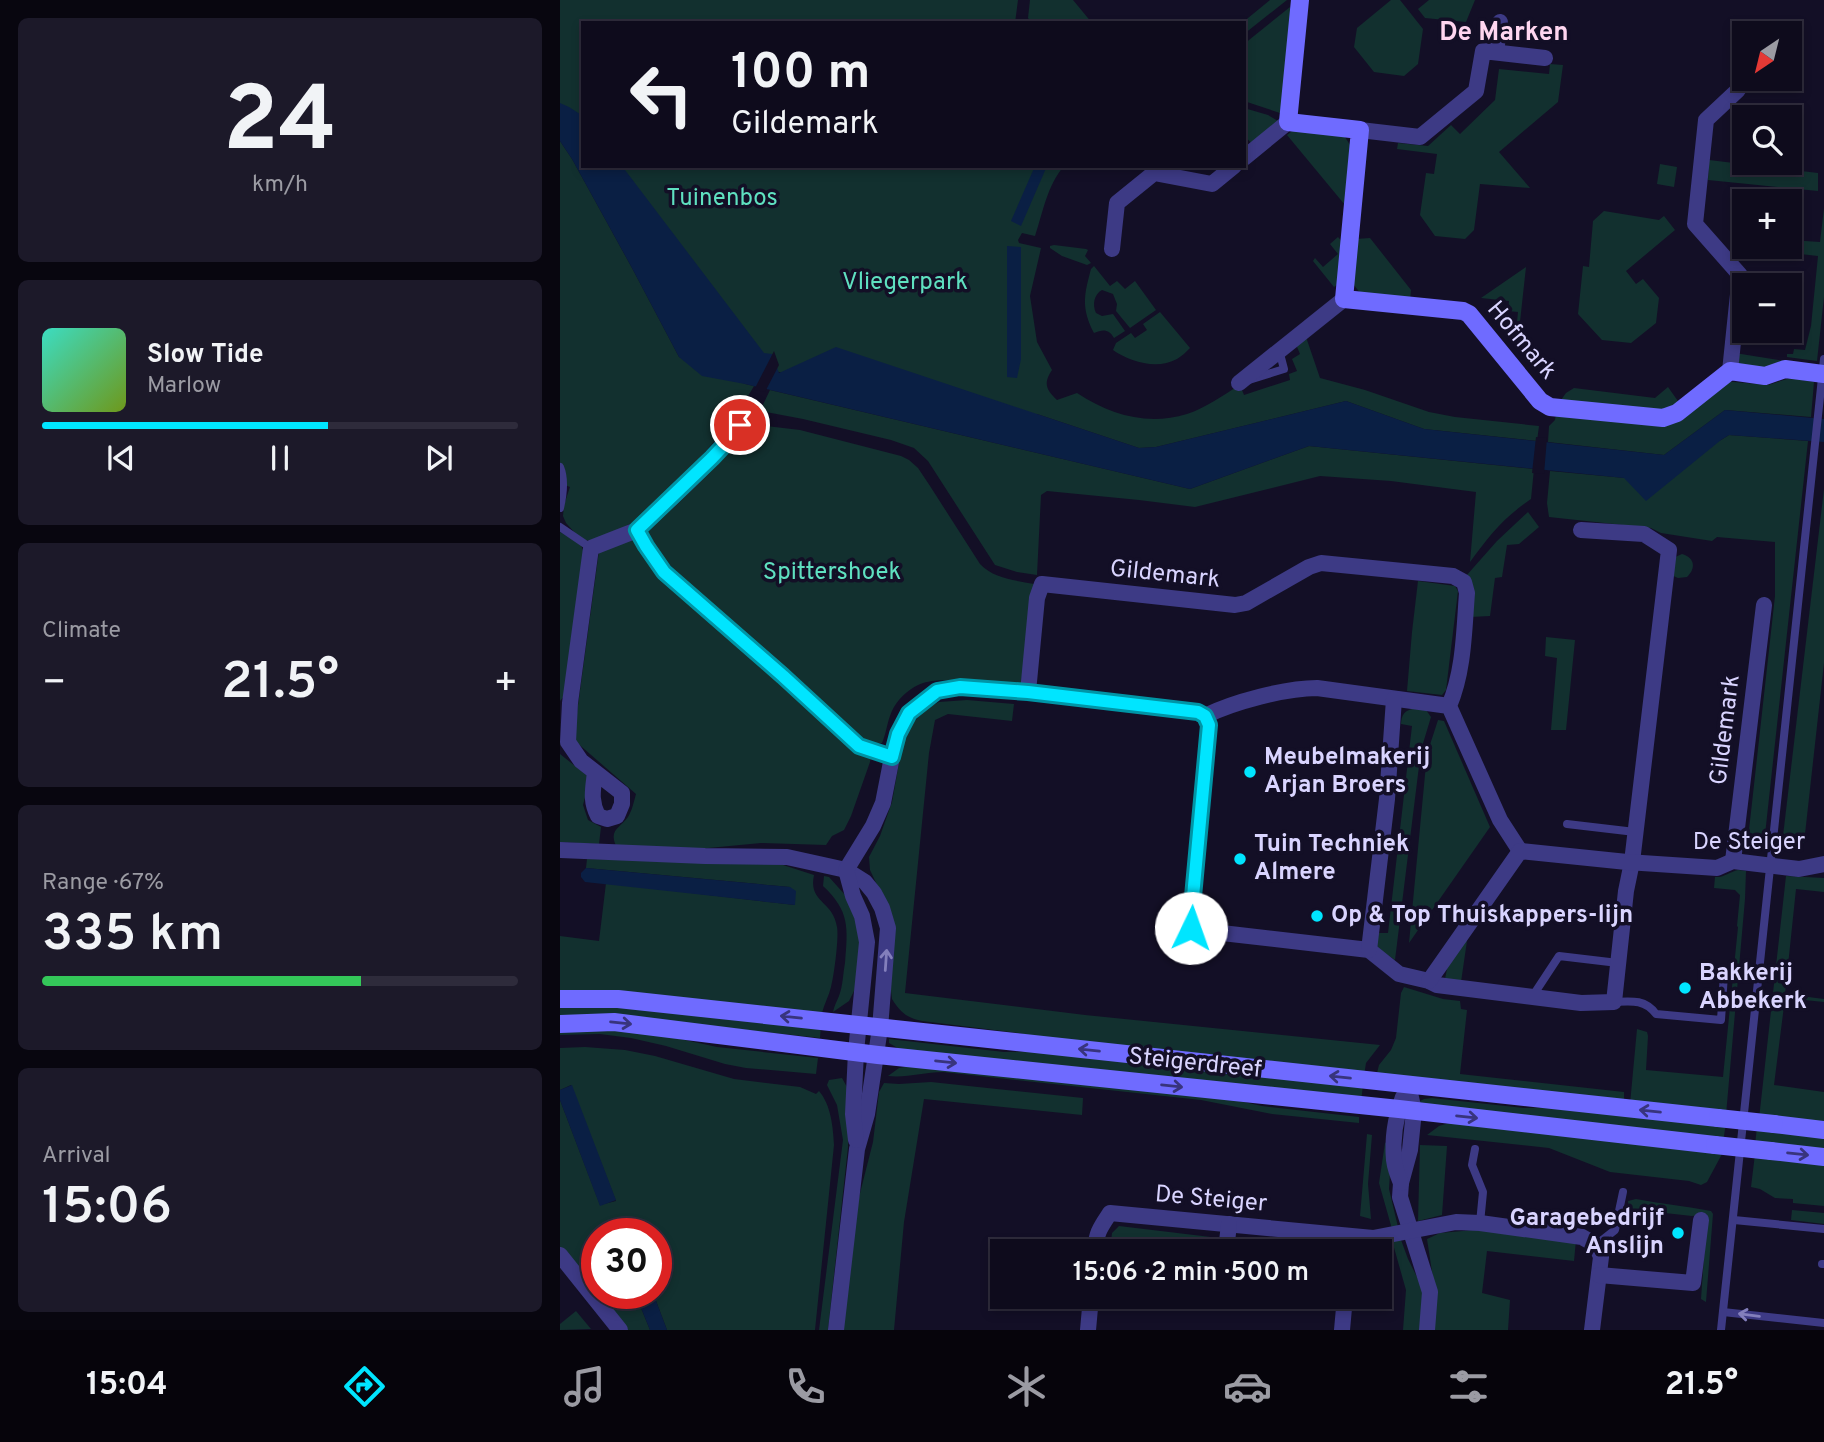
<!DOCTYPE html>
<meta charset="utf-8">
<style>
body{margin:0;font-family:Overpass,sans-serif;background:#1c1929;color:#f1f3f6;height:100vh;display:flex;flex-direction:column;font-size:26px;white-space:nowrap}
*{box-sizing:border-box;margin:0}
p{font-size:23px;color:#9b9ba3}
.icon{flex:none;width:38px;height:38px;fill:none;stroke:currentColor;stroke-width:2;stroke-linecap:round;stroke-linejoin:round}
.map{position:relative;flex:1;overflow:hidden}
.drawer{display:flex;flex-direction:column;gap:18px;padding:18px;background:#08060f;width:560px}
.drawer>*{flex:none}
.banner{position:absolute;left:21px;top:21px;width:665px;height:147px;border-radius:0px;box-shadow:0 4px 10px #0003,0 0 0 2px #2e2b3b;background:#0e0b1c;color:#f1f3f6;overflow:hidden}
.needle{width:46px;rotate:215deg}
.controls{position:absolute;left:1172px;top:21px;display:grid;gap:14px}
.controls a{display:grid;place-items:center;width:70px;height:70px;border-radius:0px;background:#0e0b1c;box-shadow:0 4px 10px #0003,0 0 0 2px #2e2b3b;font-size:35px}
.speed{position:absolute;left:21px;top:1218px;display:flex;gap:14px;font-size:35px;font-weight:700;text-align:center}
.speed>*{display:grid;place-content:center;width:91px;height:91px;border-radius:50%;background:#0e0b1c;box-shadow:0 4px 10px #0003,0 0 0 2px #2e2b3b;line-height:1}
.speed .limit{border:10px solid #d22;background:#fff;color:#111}
.pin{position:absolute;display:grid;place-items:center;width:60px;height:60px;color:#fff;margin:-30px;border:4px solid #fff;border-radius:50%;box-shadow:0 2px 7px #0007}
.me{position:absolute;width:77px;margin:-38px;rotate:3deg;stroke-linejoin:round;filter:drop-shadow(0 0 5px #0008)}
.turn{display:flex;align-items:center;gap:24px;height:147px;padding:0 35px;font-size:32px}
.turn .icon{width:91px;height:91px;stroke-width:2.5}
.turn b{display:block;font-size:49px;line-height:60px}
.big{font-size:52px;font-weight:600;line-height:1.1}
.drawer .card{flex:1;display:flex;flex-direction:column;justify-content:center;gap:10px;min-width:0;padding:0 24px;border-radius:10px;background:#1c1929}
.drawer .dial{align-items:center;gap:0}
.dial b{font-size:91px;line-height:1}
.song{display:flex;align-items:center;gap:21px}
.cover{width:84px;height:84px;border-radius:10px;background:linear-gradient(135deg,hsl(170 70% 55%),hsl(80 70% 35%))}
.played{height:7px;border-radius:4px;background:linear-gradient(90deg,#00e5ff 60%,#2e2b3b 60%)}
.keys{display:flex;justify-content:space-around;direction:ltr}
.heat{display:flex;justify-content:space-between;align-items:center;font-size:38px;direction:ltr}
.charge{height:10px;border-radius:5px;background:linear-gradient(90deg,#34c759 67%,#2e2b3b 0)}
.trip{position:absolute;left:430px;top:1239px;width:402px;height:70px;border-radius:0px;background:#0e0b1c;box-shadow:0 4px 10px #0003,0 0 0 2px #2e2b3b;font-weight:600;line-height:70px;text-align:center}
.tabs{display:flex;height:112px;justify-content:space-around;align-items:center;background:#06040b;color:#9b9ba3}
.tabs .icon{width:49px;height:49px}
.tabs .current{color:#00e5ff}
.tabs b{font-size:32px;color:#f1f3f6}
main{display:flex;flex:1;min-height:0}
.map>svg:first-child{display:block}
</style>
<main>
<section class="drawer">
<div class="card dial"><b>24</b><p>km/h</p></div>
<div class="card">
<div class="song"><i class="cover"></i><div><b>Slow Tide</b><p>Marlow</p></div></div>
<div class="played"></div>
<div class="keys"><svg class="icon" aria-label="previous" viewBox="0 0 24 24"><path d="M18 5L8 12l10 7zM5 5v14"/></svg><svg class="icon" aria-label="pause" viewBox="0 0 24 24"><path d="M8 5v14M16 5v14"/></svg><svg class="icon" aria-label="next" viewBox="0 0 24 24"><path d="M6 5l10 7-10 7zM19 5v14"/></svg></div>
</div>
<div class="card"><p>Climate</p>
<div class="heat"><a>−</a><b class="big">21.5°</b><a>+</a></div>
</div>
<div class="card"><p>Range · 67%</p><b class="big">335 km</b><div class="charge"></div></div>
<div class="card"><p>Arrival</p><b class="big">15:06</b></div>
</section>
<div class="map">
<svg width="1264" height="1330" viewBox="0 0 1264 1330">
<rect width="100%" height="100%" fill="#130f26"/>
<g fill="#12302f">
<path d="M0 0H458L455 23H23V152L0 128Z"/>
<path d="M470 0H513L532 23H472L468 18Z"/>
<path d="M710 0H727L684 34V23H682Z"/>
<path d="M831 0H840L863 29 858 64 844 76 814 72 794 47 797 28Z"/>
<path d="M869 0H915L906 22 865 18 858 9Z"/>
<path d="M730 7 731 9 726 115 684 101V44Z"/>
<path d="M990 64 1003 65 998 102 939 152 970 188 920 184 914 230 905 239 875 236 860 215 866 173 874 174 877 154 837 149 838 143 868 146 891 125 900 134 935 100 939 69 989 74Z"/>
<path d="M684 108 708 115 718 121 691 143 684 135Z"/>
<path d="M736 128 785 137 790 145 785 205 727 135Z"/>
<path d="M0 141 12 159 72 268 119 357 185 384 194 386 178 413 159 436 111 491 76 521 35 541 25 540 16 534 6 523 3 516 4 505 10 487 0 483Z"/>
<path d="M1149 160 1258 173V191L1148 180Z"/>
<path d="M1100 164 1117 167 1114 187 1097 184Z"/>
<path d="M33 166H504C487 186 483 212 475 236L462 233 458 240 459 243 481 248 470 296 477 342 492 370C483 383 486 390 497 400L517 393C551 415 587 426 627 414 646 408 663 395 680 385L684 395 730 380 729 374 737 371 732 359 740 354 735 342 746 337 760 378 805 390 869 412 895 417 979 426 977 441 864 429 786 401 596 447 579 448 477 414 478 433 176 362Z"/>
<path d="M1264 208V297L1257 361 1227 357V354H1233L1234 349 1245 350 1251 326 1258 256 1204 250 1205 247H1230V240L1260 242Z"/>
<path d="M1044 211 1099 220 1104 216 1115 230 1066 271 1076 284 1083 279 1099 298 1096 323 1071 343 1042 340 1018 314 1023 266 1029 267 1033 221Z"/>
<path d="M778 237 783 243 778 284 774 287 753 261 755 258 763 267 778 254 770 244Z"/>
<path d="M810 238 851 290 850 301 801 294 790 280 796 239Z"/>
<path d="M494 245 526 249 528 250 525 256 531 263 527 265 502 256 490 248V246Z"/>
<path d="M534 266 550 286 557 281 565 289 575 281 596 310 570 328 556 311 557 304 553 294 542 290C534 294 532 305 536 313L542 316 553 314 565 331 554 338C549 329 543 329 534 333 521 308 524 295 531 269Z"/>
<path d="M966 267 958 340 955 343 958 312 948 311 949 301 921 298Z"/>
<path d="M600 312 630 348C626 352 622 356 617 359 597 370 570 362 553 350L556 343 571 333 575 338 587 330 583 324Z"/>
<path d="M1175 353 1225 361 1208 371 1179 366Z"/>
<path d="M1230 378 1254 382 1251 417 1165 410 1104 455 988 442 989 426 995 420 996 413 1109 425 1163 381 1208 385Z"/>
<path d="M1108 387 1120 404 1107 411 1001 400 1006 393 1014 388 1095 398Z"/>
<path d="M210 390 630 489 749 446 974 469 971 499C943 518 930 535 910 562L916 492 831 481 760 476 635 507 579 500 487 491 481 495 477 575 457 572 435 565 368 461 354 448 331 440 243 419 200 411Z"/>
<path d="M188 424 240 430 341 456 349 460 358 468 370 486 420 564C434 579 455 580 474 584L461 684C438 683 383 676 363 683 351 687 340 697 334 707 327 719 327 732 322 743 308 745 299 736 288 727L162 614 98 554 86 535 88 528 152 464Z"/>
<path d="M1169 435 1248 441 1204 844 1190 843 1188 839 1215 596V542L1157 537 1152 541 1101 533 1091 528 989 517 987 503 990 471 1065 478 1161 440Z"/>
<path d="M1264 489V663L1244 843 1226 842 1223 836Z"/>
<path d="M968 512 979 527 959 544 947 545 942 577 935 578 930 616 910 617 906 576 937 541Z"/>
<path d="M0 532 20 543 25 555 6 694 0 701Z"/>
<path d="M74 538 311 756 310 762 291 816 284 830 272 836 266 845 201 843 138 849 57 848C48 830 59 829 68 817 72 811 74 801 76 794L15 741 16 720 39 551Z"/>
<path d="M1122 554C1135 558 1136 568 1127 577L1118 578 1111 575V559Z"/>
<path d="M858 581 895 586 898 591 886 690 882 695 847 691 852 632Z"/>
<path d="M986 637 1015 640 1006 730H991L997 658 985 656Z"/>
<path d="M407 700 454 704 452 721 388 714 375 720 369 753 345 993 525 1015 820 1045 806 1063 804 1076 511 1045 459 1033 362 1021C347 1018 340 1012 332 999L318 887 310 870 309 857 320 836 332 802 341 752 347 729 367 708 379 702Z"/>
<path d="M857 708 866 710 871 717 861 750 835 960 822 951 816 945 818 933H828L852 726 841 724C842 713 845 710 857 708Z"/>
<path d="M878 720 884 721 930 827 849 943 867 754Z"/>
<path d="M0 754 30 778 23 805 28 820 41 827 39 844 0 842Z"/>
<path d="M27 859 199 862 223 865 254 875C248 903 273 900 277 927 279 938 274 976 271 987 269 996 264 1004 262 1013L0 996V936L39 941 46 883 235 905 230 887 26 868Z"/>
<path d="M1178 870 1186 871 1185 899 1166 1115 1070 1104 1077 1029 1087 1032 1088 1036 1086 1070 1163 1077 1178 927 1177 926 1180 895 1175 890 1154 888 1155 877C1164 878 1169 872 1178 870Z"/>
<path d="M264 876 269 877 294 905 301 941 295 989 289 1001 273 1012C274 1006 277 1001 279 996 283 986 283 973 285 963 288 928 290 911 263 886Z"/>
<path d="M1226 876 1264 878V892L1236 889 1225 994 1264 999V1002L1225 998 1214 1085 1264 1092V1126L1199 1119Z"/>
<path d="M908 934 901 982 885 979 889 959Z"/>
<path d="M844 987 883 999 900 1001 901 1009 907 1010 900 1074 1064 1092V1104L816 1077 819 1065 831 1050 836 1038 841 993Z"/>
<path d="M24 1002 261 1025 260 1038 67 1017 0 1020V1003Z"/>
<path d="M0 1029H35L102 1035 157 1047 258 1058 256 1074 186 1068 165 1064 106 1046 71 1038 40 1034 0 1035Z"/>
<path d="M329 1039 444 1052 495 1051 803 1084 801 1103 341 1050 329 1043Z"/>
<path d="M25 1047 65 1050 95 1056 174 1079 240 1087 256 1094 259 1091C271 1105 273 1127 274 1145L255 1330H107L93 1293H96V1234H37V1293H75L90 1330H65L0 1247V1100L40 1205 56 1201 11 1085 0 1090V1048Z"/>
<path d="M350 1066 647 1094 702 1106 799 1117V1123L712 1114 641 1100 383 1072C364 1072 347 1078 328 1076L339 1068Z"/>
<path d="M282 1078 288 1089V1147L268 1330H259L283 1140 277 1105 267 1085 269 1080Z"/>
<path d="M371 1082 523 1098 522 1115 364 1099 344 1222 334 1330H283L297 1205 313 1142 319 1092 324 1083 339 1084Z"/>
<path d="M872 1098 964 1108 1017 1107 1166 1123 1163 1142 861 1110 858 1102 864 1099Z"/>
<path d="M889 1123 1162 1154 1147 1182 1141 1185 1129 1181 1050 1172 989 1148 867 1135 879 1126Z"/>
<path d="M1197 1127 1264 1134V1153L1195 1145Z"/>
<path d="M807 1134 812 1135 808 1184 811 1219 800 1216Z"/>
<path d="M832 1140 829 1189 838 1227 832 1229 819 1183 825 1143Z"/>
<path d="M860 1145 887 1146 882 1215 858 1221Z"/>
<path d="M1195 1154 1264 1161V1206L1233 1203V1199L1215 1198 1200 1189 1191 1187Z"/>
<path d="M1076 1199C1101 1204 1126 1206 1151 1211L1153 1214 1146 1302 1141 1299 1147 1214 1132 1216 1069 1209 1068 1201Z"/>
<path d="M1232 1210 1264 1213V1224L1231 1220Z"/>
<path d="M559 1226 659 1238 658 1251H609L582 1248 581 1251H561L556 1248 550 1251 552 1233Z"/>
<path d="M914 1230 1016 1240 1014 1261 927 1251 922 1293 950 1300 948 1330H872L875 1291 867 1239 880 1233Z"/>
<path d="M831 1237 841 1240 848 1259 865 1293 863 1330H843L846 1290Z"/>
<path d="M676 1239 775 1251H672Z"/>
<path d="M16 1311 31 1329 0 1330V1324Z"/>
</g>
<g fill="#0a1f44">
<path d="M0 103 9 107 23 116V166H62L204 353 212 354 219 373 276 347 579 448 596 447 786 401 864 429 1104 455 1165 410 1264 419V442L1169 435 1161 440 1086 501 1064 478 749 446 630 489 185 384 142 376 119 357 72 268 12 159 0 141Z"/>
<path d="M475 166H487L461 226 451 221Z"/>
<path d="M447 246 461 247V359L457 378 447 377Z"/>
<path d="M26 868 230 887 236 891 235 905 25 882 21 877V873Z"/>
<path d="M12 1085 56 1200 40 1206 0 1100V1090Z"/>
<path d="M75 1293H93L107 1330H90Z"/>
</g>
<g fill="#130f26">
<path d="M214 351 219 365 205 392 194 390Z"/>
<path d="M976 437 987 438 984 474 972 473Z"/>
</g>
<g fill="none" stroke-linecap="round" stroke-linejoin="round">
<g stroke="#3d3a85" stroke-width="8">
<path d="M689 380 724 369 719 350"/>
<path d="M0 467C5 479 3 495 0 508"/>
<path d="M0 527 31 548"/>
<path d="M1007 824 1075 832"/>
<path d="M972 997 999 956 1058 963"/>
<path d="M1054 1002C1071 1001 1085 999 1096 1014L1161 1020 1164 974"/>
<path d="M915 1149 912 1165 923 1192 920 1223"/>
<path d="M1174 1220 1264 1229"/>
<path d="M1036 1245 1055 1230 1063 1192"/>
<path d="M1262 1264H1264"/>
<path d="M1163 1312 1264 1323"/>
<path d="M1161 1330 1264 359"/>
</g>
<g stroke="#3d3a85" stroke-width="16">
<path d="M936 52 940 22"/>
<path d="M800 130 860 137 916 91 923 51 985 58"/>
<path d="M684 158 728 122"/>
<path d="M552 249 557 203 594 173 652 184 674 166"/>
<path d="M1170 371 1180 275 1135 224 1146 120 1178 90"/>
<path d="M679 383 784 299"/>
<path d="M77 530 86 546 104 572 223 676 299 746 332 757"/>
<path d="M889 706 757 688C726 688 673 702 645 716L638 712 468 692 477 598 482 584 675 605 686 603 749 567 761 563 873 574 893 576 904 582 907 593C904 631 904 671 889 706L940 820 960 851"/>
<path d="M645 716 649 725 631 918V927L636 930 809 950 839 974 869 981 877 985 1021 1003 1054 1002 1066 891 1072 862 1109 550 1084 534 1021 530"/>
<path d="M35 772C33 790 30 800 38 816L47 819 57 816 62 804V793L21 761 8 742 10 703 31 548 77 530 85 523C118 492 153 461 180 425"/>
<path d="M0 850 145 856 227 857 286 870 305 882 314 893 322 908 328 928 320 1028 307 1114 297 1149 276 1330"/>
<path d="M1173 861 1204 605"/>
<path d="M809 950 827 799 834 699"/>
<path d="M869 981 960 851 1067 862 1157 868 1173 861 1239 869 1264 864"/>
<path d="M848 1084 854 1111 850 1150 841 1183 840 1197 870 1292 867 1330"/>
<path d="M296 1140 293 1114 296 1052 307 942 302 916 293 896 286 870 313 826 323 803 332 757 338 734 349 713 377 691 400 687 468 692"/>
<path d="M841 1183C838 1176 835 1168 834 1160 832 1139 836 1116 843 1097"/>
<path d="M535 1251C536 1233 540 1228 550 1213L813 1238 896 1222 920 1223 1022 1237 1036 1245 1041 1257 1032 1330"/>
<path d="M666 1251 669 1224"/>
<path d="M0 1255 60 1330"/>
<path d="M1039 1275 1133 1283 1141 1220"/>
<path d="M528 1330 531 1297"/>
<path d="M782 1330 785 1297"/>
</g>
<g stroke="#6f6bff" stroke-width="18">
<path d="M740 0 728 122 800 130 784 299 903 311 909 314 980 401 990 407 1103 418 1117 413 1170 371 1205 376 1225 369 1264 374"/>
<path d="M0 999H58L1158 1118"/>
<path d="M0 1024 54 1022 318 1055 839 1109 1155 1145"/>
<path d="M1214 1124 1264 1130"/>
<path d="M1211 1151 1264 1157"/>
</g>
<g stroke="#6f6bff" stroke-width="18">
<path d="M1158 1118 1214 1124"/>
<path d="M1155 1145 1211 1151"/>
</g>
</g>
<defs><path id="oneway-shaft" d="M-6 0H5M1.5-3L5.5 0L1.5 3" fill="none" stroke-width="1.6" stroke-linecap="round" stroke-linejoin="round" transform="scale(1.75)"/></defs>
<g stroke="#837fbc">
<use href="#oneway-shaft" transform="translate(326 960) rotate(-86)"/>
<use href="#oneway-shaft" transform="translate(1189 1315) rotate(-173)"/>
</g>
<g stroke="#38347d">
<use href="#oneway-shaft" transform="translate(231 1017) rotate(-174)"/>
<use href="#oneway-shaft" transform="translate(61 1023) rotate(6)"/>
<use href="#oneway-shaft" transform="translate(529 1050) rotate(-174)"/>
<use href="#oneway-shaft" transform="translate(386 1062) rotate(6)"/>
<use href="#oneway-shaft" transform="translate(780 1077) rotate(-174)"/>
<use href="#oneway-shaft" transform="translate(612 1086) rotate(6)"/>
<use href="#oneway-shaft" transform="translate(1090 1111) rotate(-174)"/>
<use href="#oneway-shaft" transform="translate(907 1117) rotate(6)"/>
<use href="#oneway-shaft" transform="translate(1238 1154) rotate(6)"/>
</g>
<g fill="none" stroke-linecap="round" stroke-linejoin="round">
<g stroke="#0095a6" stroke-width="18">
<path id="route" d="M180 425 168 441 152 458 77 530 86 546 104 572 223 676 299 746 332 757 338 734 349 713 377 691 400 687 468 692 638 712 645 716 649 725 631 918V928"/>
</g>
<use href="#route" stroke="#00e5ff" stroke-width="12"/>
</g>
<g fill="#00e5ff" stroke="#130f26" stroke-width="2.5">
<circle cx="690" cy="772" r="7"/>
<circle cx="680" cy="859" r="7"/>
<circle cx="757" cy="916" r="7"/>
<circle cx="1125" cy="988" r="7"/>
<circle cx="1118" cy="1233" r="7"/>
</g>
<g text-anchor="middle" dominant-baseline="central" stroke-width="7" stroke-linejoin="round" paint-order="stroke">
<g font-size="24" fill="#5fe0c0" stroke="#130f26">
<text x="162" y="199">Tuinenbos</text>
<text x="345" y="283">Vliegerpark</text>
<text x="272" y="573">Spittershoek</text>
</g>
<g font-size="24" fill="#d9d4ff" stroke="#130f26">
<text transform="translate(961 341) rotate(50)">Hofmark</text>
<text transform="translate(605 575) rotate(6)">Gildemark</text>
<text transform="translate(1166 730) rotate(-83)">Gildemark</text>
<text x="1189" y="843">De Steiger</text>
<text transform="translate(635 1064) rotate(6)">Steigerdreef</text>
<text transform="translate(651 1200) rotate(5)">De Steiger</text>
</g>
<g font-size="24" font-weight="bold" fill="#d9d4ff" stroke="#130f26" text-anchor="start">
<text x="704" y="758">Meubelmakerij<tspan x="704" dy="28">Arjan Broers</tspan></text>
<text x="694" y="845">Tuin Techniek<tspan x="694" dy="28">Almere</tspan></text>
<text x="771" y="916">Op &amp; Top Thuiskappers-lijn</text>
<text x="1139" y="974">Bakkerij<tspan x="1139" dy="28">Abbekerk</tspan></text>
<text x="1104" y="1219" text-anchor="end">Garagebedrijf<tspan x="1104" dy="28">Anslijn</tspan></text>
</g>
<g font-size="26" font-weight="bold" fill="#ffd6f0" stroke="#130f26">
<text x="944" y="33">De Marken</text>
</g>
</g>
</svg>
<div class="controls">
<a><svg class="needle" viewBox="-14 -14 28 28"><path d="M0-13l5 13h-10z" fill="#e53935"/><path d="M0 13l5-13h-10z" fill="#9b9ba3"/></svg></a>
<a><svg class="icon" aria-label="search" viewBox="0 0 24 24"><circle cx="10" cy="10" r="6"/><path d="M15 15l6 6"/></svg></a>
<a>+</a>
<a>−</a>
</div>
<div class="speed"><div class="limit">30</div></div>
<div class="pin" style="left:180px;top:425px;background:#d93025"><svg class="icon" aria-label="arrive" viewBox="0 0 24 24"><path d="M6 21V4h12l-3 4 3 4H6"/></svg></div>
<svg class="me" style="left:631px;top:928px" viewBox="-20 -20 40 40"><circle r="19" fill="#fff"/><path d="M0-13L10 11 0 6-10 11z" fill="#00e5ff"/></svg>
<div class="trip">15:06 · 2 min · 500 m</div>
<div class="banner">
<div class="turn"><svg class="icon" aria-label="left" viewBox="0 0 24 24"><path d="M17 20v-9H6M10 6l-5 5 5 5"/></svg><div><b>100 m</b>Gildemark</div></div>
</div>
</div>
</main>
<nav class="tabs">
<b>15:04</b>
<svg class="icon current" aria-label="directions" viewBox="0 0 24 24"><path d="M12 3l9 9-9 9-9-9zM9 14v-3h6M13 9l2 2-2 2"/></svg>
<svg class="icon" aria-label="music" viewBox="0 0 24 24"><path d="M9 18V5l10-2v13"/><circle cx="6" cy="18" r="3"/><circle cx="16" cy="16" r="3"/></svg>
<svg class="icon" aria-label="phone" viewBox="0 0 24 24"><path d="M5 4h4l2 5-3 2q2 4 5 5l2-3 5 2v4C11 20 4 13 5 4z"/></svg>
<svg class="icon" aria-label="climate" viewBox="0 0 24 24"><path d="M12 3v18M4 7l16 10M4 17L20 7"/></svg>
<svg class="icon" aria-label="car" viewBox="0 0 24 24"><path d="M5 17H2v-5l4-1 3-4h7l3 4 3 1v5h-3M9 17h6M6 11h13"/><circle cx="7" cy="17" r="2"/><circle cx="17" cy="17" r="2"/></svg>
<svg class="icon" aria-label="filters" viewBox="0 0 24 24"><path d="M4 7h16M4 17h16"/><circle cx="9" cy="7" r="2"/><circle cx="15" cy="17" r="2"/></svg>
<b>21.5°</b>
</nav>
